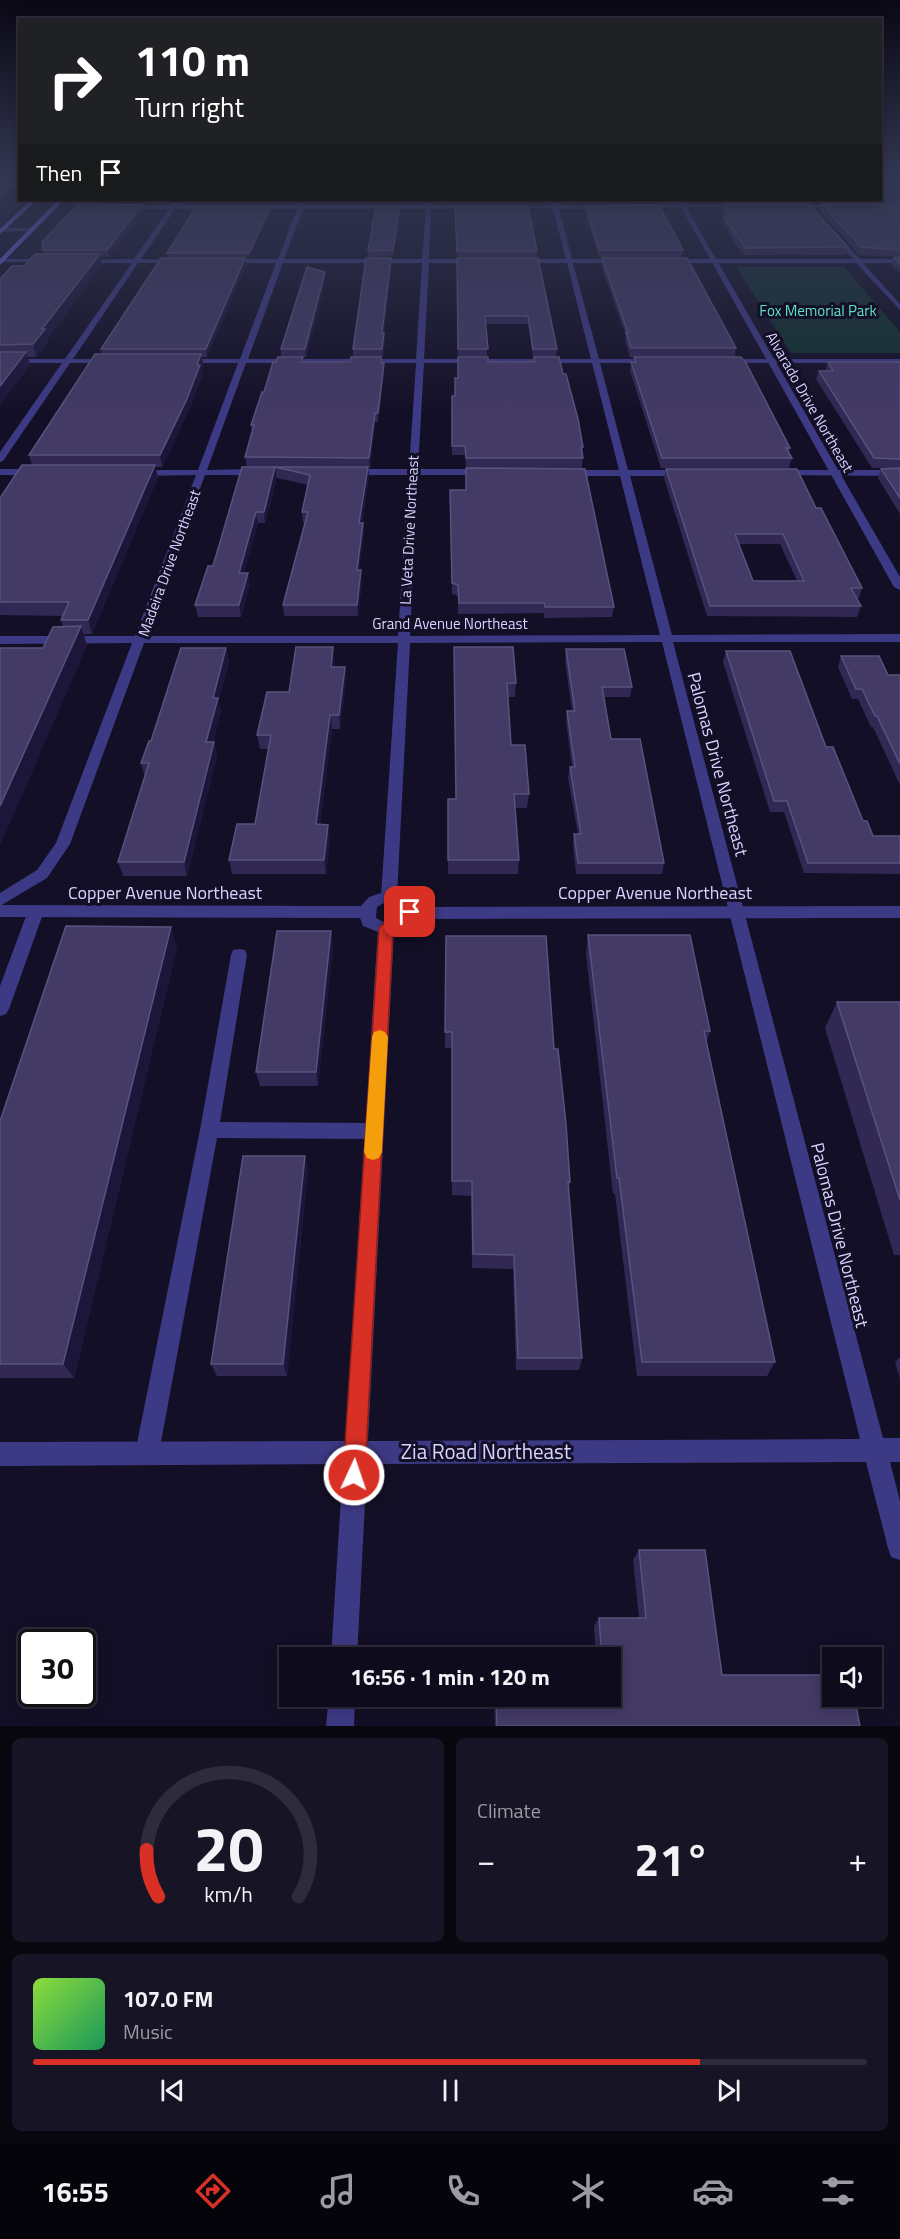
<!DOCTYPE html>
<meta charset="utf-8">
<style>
body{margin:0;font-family:"Titillium Web",sans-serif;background:#171425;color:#f1f3f6;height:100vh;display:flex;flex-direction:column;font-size:22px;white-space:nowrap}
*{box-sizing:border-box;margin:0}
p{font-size:20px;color:#9b9ba3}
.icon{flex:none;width:33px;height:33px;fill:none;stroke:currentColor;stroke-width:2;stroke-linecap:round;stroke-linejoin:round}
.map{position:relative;height:1726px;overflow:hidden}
.drawer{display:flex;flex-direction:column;gap:12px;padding:12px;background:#08060f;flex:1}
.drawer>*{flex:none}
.hud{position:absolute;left:18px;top:18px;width:864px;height:183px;border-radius:0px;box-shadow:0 3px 15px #0003,0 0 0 2px #2e2b3b;background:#202124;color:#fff;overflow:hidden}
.tools{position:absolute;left:822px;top:1647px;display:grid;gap:12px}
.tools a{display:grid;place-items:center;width:60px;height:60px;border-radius:0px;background:#0e0b1c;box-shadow:0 3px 15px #0003,0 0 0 2px #2e2b3b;font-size:30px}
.speed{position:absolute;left:18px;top:1629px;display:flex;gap:12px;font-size:30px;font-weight:700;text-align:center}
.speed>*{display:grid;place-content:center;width:78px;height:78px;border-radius:50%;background:#0e0b1c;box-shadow:0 3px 15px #0003,0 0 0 2px #2e2b3b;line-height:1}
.speed .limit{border:3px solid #111;border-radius:9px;background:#fff;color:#111}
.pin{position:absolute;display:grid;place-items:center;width:51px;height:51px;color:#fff;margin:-26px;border-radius:12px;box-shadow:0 3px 9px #0006}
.me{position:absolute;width:66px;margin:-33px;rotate:3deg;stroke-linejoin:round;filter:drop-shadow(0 0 4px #0008)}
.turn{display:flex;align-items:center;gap:21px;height:126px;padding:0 18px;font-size:27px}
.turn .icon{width:78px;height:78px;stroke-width:2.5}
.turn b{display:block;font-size:42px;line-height:51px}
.then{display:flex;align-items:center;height:57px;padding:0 18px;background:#0003;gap:12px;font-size:22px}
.big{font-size:45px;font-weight:700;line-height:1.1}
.drawer .widget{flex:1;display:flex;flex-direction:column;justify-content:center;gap:9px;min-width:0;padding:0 21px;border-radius:9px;background:#171425}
.drawer .dial{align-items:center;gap:0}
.dial svg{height:156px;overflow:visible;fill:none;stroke:#2e2b3b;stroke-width:7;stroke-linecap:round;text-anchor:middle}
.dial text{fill:#f1f3f6;stroke:none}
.song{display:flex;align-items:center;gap:18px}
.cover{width:72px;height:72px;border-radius:9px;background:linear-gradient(135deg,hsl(90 70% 55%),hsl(150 70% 35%))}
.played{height:6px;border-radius:3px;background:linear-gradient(90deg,#d93025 80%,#2e2b3b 80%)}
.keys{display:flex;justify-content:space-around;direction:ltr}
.heat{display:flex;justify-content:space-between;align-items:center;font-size:33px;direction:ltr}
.drawer .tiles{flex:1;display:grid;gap:12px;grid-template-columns:1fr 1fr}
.widget:last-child{grid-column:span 2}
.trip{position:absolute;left:279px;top:1647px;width:342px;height:60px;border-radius:0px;background:#0e0b1c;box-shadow:0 3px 15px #0003,0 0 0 2px #2e2b3b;font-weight:700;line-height:60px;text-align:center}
.tab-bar{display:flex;height:96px;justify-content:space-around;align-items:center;background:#06040b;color:#9b9ba3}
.tab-bar .icon{width:42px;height:42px}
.tab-bar .selected{color:#d93025}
.tab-bar b{font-size:27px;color:#f1f3f6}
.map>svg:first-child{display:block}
</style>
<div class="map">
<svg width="900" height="1726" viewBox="0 0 900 1726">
<rect width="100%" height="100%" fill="#130f26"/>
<path fill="#12302f" d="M736 267H844L900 332V353H791Z"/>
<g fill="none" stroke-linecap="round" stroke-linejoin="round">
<g fill="#3d3a85" fill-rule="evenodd">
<path d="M107 200H113L106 208H102Z"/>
<path d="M239 949 245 950 247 955 220 1122 374 1123 381 1125 383 1131 381 1137 374 1139 217 1138 159 1453 155 1461 147 1465 139 1461 135 1453 200 1130 231 955 233 950Z"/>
</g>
<g fill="#3d3a85" fill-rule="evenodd">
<path d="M177 200 180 202 178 205H298L301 200H306L304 205H426L427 200H431L432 205 475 206 473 209H431L429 259H476L479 261 476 263H429L424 359H591L567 263H518L515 261 518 259H566L553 209 506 207 553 205 552 200H556L558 205 607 206 605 209H559L572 259H620L623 261 620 263H573L599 359H654L658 361 654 363H600L628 470H684L689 473 684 476H630L672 635 900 634V642H673L883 1438H900V1462H890L900 1501V1560L891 1557 888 1548 866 1462 367 1464 357 1658H331L343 1464 0 1466V1442L345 1441 378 929 380 925H392L394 929 368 1441 860 1439 662 642 410 643 397 896 394 900H384L381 896 398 643H144L70 844 47 878 0 906V893L37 870 56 843 132 643 0 644V636H135L196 475 138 476 133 473 138 470H198L238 363H183L179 361 183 359H240L276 263H227L224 261 227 259H278L297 209H175L141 259 182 261 179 263H138L73 359H114V363H70L3 461 0 462V452L62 363H0V359H65L132 263H83L81 260 134 259 169 209H122L120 206 172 205ZM303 209H426L422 259H284ZM283 263H422L416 359H248ZM246 363H416L409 469H348L343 472 348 475H408L398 636H146L205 475H261L266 472 261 469 207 470ZM424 363H592L619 470H567L562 473 567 476H620L660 635 410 636 418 475H486L491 472 486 469H418Z"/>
<path d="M641 205H743L746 207 639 208Z"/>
<path d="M791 205H839L842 207 789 208Z"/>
<path d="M0 228H33L36 230 0 232Z"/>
<path d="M834 232 860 259H900V263H863L900 304V310L856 263H668L665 261 668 259H853L832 235Z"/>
<path d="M47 259 49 262H0L2 259Z"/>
<path d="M726 359H900V363H723V359Z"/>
<path d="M0 469H36L41 472 36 475H0Z"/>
<path d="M780 470H900V476L777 475 775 473Z"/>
<path d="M36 905 42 907 44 911 9 1009 6 1014 0 1016V986L28 911 30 907Z"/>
<path d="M329 1696H355L354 1726H326Z"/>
</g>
<g fill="#3d3a85" fill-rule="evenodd">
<path d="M677 200H682L900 577V590L894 587Z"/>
<path d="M387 891 405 895 416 907 900 906V918L415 919 411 926 386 935 363 926 360 918 0 917V905L361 906 369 897ZM391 902 398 905 402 913 399 918 386 923 376 918 377 907 384 903Z"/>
</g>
<g fill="#6f6bff" fill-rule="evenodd">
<path d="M31 200H37L0 234V229Z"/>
<path d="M58 200H64L0 265V259Z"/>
</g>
</g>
<g fill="#312854" fill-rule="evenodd">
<path d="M0 174H20V185H18L20 193 0 210Z"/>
<path d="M880 174H900V203H813L808 200H880Z"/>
<path d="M82 200H105L101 204 143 211 109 257H101L102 265 48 338V341L36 357H27L30 365 0 404V279L44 254 43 250Z"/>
<path d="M112 200H152L149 203 113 204Z"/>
<path d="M202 200H276L275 203H202Z"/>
<path d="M378 200H402L401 203H378Z"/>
<rect x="455" y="200" width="71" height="3"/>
<path d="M581 200H654L653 203H582Z"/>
<path d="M715 200H804L801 203H717Z"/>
<path d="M724 204 848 247 846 255H743L723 224 724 217 725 216 722 211Z"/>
<path d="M822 204H900V274L892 265 894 258 899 257 859 255 820 211Z"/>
<path d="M455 206 537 251 536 257H457Z"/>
<path d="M586 206 683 250 682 257H599L585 212Z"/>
<path d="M271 211 249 257H168L167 253Z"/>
<path d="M400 211 393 256 368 257V251Z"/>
<path d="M245 258 246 265 207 357H202L203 365 201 370 202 376 188 412 162 467H155L158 477 92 634H84L87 646 43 648 63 627 61 620 63 616 0 615V498L32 465 29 455 102 354 101 349Z"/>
<path d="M457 258H538L557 349 556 357 583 447 582 468H466L465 455H452V396H455L458 378ZM486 324H528L533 357H534V362H488L487 357Z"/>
<path d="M602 258 736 348 735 357 790 448 789 453 792 458 789 468H661L630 371 631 362H633L634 357H630L625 341 626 336 601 265Z"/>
<path d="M392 265 384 333 385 341 383 357H381L382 363H384V372L378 422H375L370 468H368L369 477 362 523H363L364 534 359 570 362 581 358 616H284L283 605 305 523H303L302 512 308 485 277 478 265 523H258L244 573 250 584 241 617H198L195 605 213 566 247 467 245 457 252 431 251 425 276 362 281 357V349L326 279 306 357H303V362H350L353 357V349Z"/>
<path d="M828 362H900V514L878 478 881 469 896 468H872L816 379 819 371H825Z"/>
<path d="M666 469 816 508 862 588 859 598H856L861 606 857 617 707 616 664 478ZM739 544H780L797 581H753Z"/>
<path d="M450 490 614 607 612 617 544 618V613L458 614V596L452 594Z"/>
<path d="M454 647 516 683 515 697H508L511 745 529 794 527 808H515L519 860 518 874H448V799H456Z"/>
<path d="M226 648 229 662 218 702 221 712 213 742H214L217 756 187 876H123L118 862 145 777 141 763 151 741Z"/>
<path d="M566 649 632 687 630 697H604L611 739 664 863 662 874H576L573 845 574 834H578L568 778 570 767H572L566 722 567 711H572L565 660Z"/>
<path d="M726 651 826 747 863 821 873 836H900V874L804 873 784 812H770L723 662Z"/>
<path d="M841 656 888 675H900V785L873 727H871L858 699H852L838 667Z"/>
<path d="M335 660 334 667H345L346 681 340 729H332L320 824 330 838 326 874H232L229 860 255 824 269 749H260L257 735 289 692Z"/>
<path d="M331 931 333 947 318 1086H260L256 1072Z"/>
<path d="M588 935 710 1031 706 1043 775 1362 767 1376H637L615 1194H613L586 953Z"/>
<path d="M446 936 554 1049 570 1182 568 1192 582 1358 579 1370H516L513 1269 472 1268 471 1196 452 1195V1048H445Z"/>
<path d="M177 947 74 1378H0V1121Z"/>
<path d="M837 1002H900V1255H894L825 1028Z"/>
<path d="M305 1156 308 1170 287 1376H217L211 1364Z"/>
<path d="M900 1357V1379L895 1362Z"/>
<path d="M639 1550 722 1675 860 1726H495L494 1696H610V1658H596L594 1626 599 1618H639L633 1560Z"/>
</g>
<g fill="#1d163a">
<path d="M17 182 20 193 0 210V196Z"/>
<path d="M98 200H105L100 206Z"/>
<path d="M142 205 143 211 109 257 107 250Z"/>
<path d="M400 206V211L393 256V250Z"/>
<path d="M271 207V211L249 257V253Z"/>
<path d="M100 254 102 265 48 338V341L36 357 33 344 42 329Z"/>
<path d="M245 258 246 265 207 357 206 349Z"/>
<path d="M391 258 392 265 383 341 382 333Z"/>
<path d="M325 272 326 279 306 357 305 349Z"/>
<path d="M384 333 385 341 383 357 382 349Z"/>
<path d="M26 352 30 365 0 404V386Z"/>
<path d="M201 354 203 365 201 370 202 376 188 412 162 467 160 455Z"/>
<path d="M384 363V372L378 422V413Z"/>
<path d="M375 413V422L370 468 369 458Z"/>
<path d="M155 465 158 477 92 634 88 620Z"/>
<path d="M275 467 277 478 265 523 264 512Z"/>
<path d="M368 467 369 477 360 534 359 523Z"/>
<path d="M256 512 258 523 241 584 239 573Z"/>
<path d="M363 523 364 534 358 581 357 570Z"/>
<path d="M361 570 362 581 358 616 357 605Z"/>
<path d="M248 573 250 584 241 617 239 605Z"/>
<path d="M81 626 87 646 0 846V806Z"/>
<path d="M333 647 335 660 332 681 331 667Z"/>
<path d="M226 648 229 662 218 702 221 712 209 756 206 742 213 698Z"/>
<path d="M345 667 346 681 340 729 339 715Z"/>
<path d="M330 715 332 729 318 838 316 824Z"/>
<path d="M214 742 217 756 187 876 184 862Z"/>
<path d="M328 825 330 838 326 874 324 860Z"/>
<path d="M171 927 177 947 74 1378 63 1364Z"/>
<path d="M331 931 333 947 318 1086 316 1072Z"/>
<path d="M305 1156 308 1170 287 1376 283 1364Z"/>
</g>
<g fill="#433a66" stroke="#5a527e" stroke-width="1.5" fill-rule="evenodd">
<rect x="880" y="174" width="20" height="22"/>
<path d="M0 182H17L0 196Z"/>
<path d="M82 200H98L99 203 103 205H142L107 250H43L42 242Z"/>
<path d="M724 204H809L848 247 745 248 724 217 729 213Z"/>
<path d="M822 204H900V250L861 247Z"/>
<path d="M659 205 683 250H599L586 206Z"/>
<path d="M376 206H400L393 250 368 251Z"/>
<path d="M455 206H528L537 251H457Z"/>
<path d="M196 207H271L249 253H167Z"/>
<path d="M35 254H100L42 329H45L33 344 0 345V279L12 266H24Z"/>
<path d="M900 257V264L894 258Z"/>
<path d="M161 258H245L206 349H101Z"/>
<path d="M366 258H391L382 333H384L382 349H353Z"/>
<path d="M457 258H538L557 349H533L528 316H485L488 349H458Z"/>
<path d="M602 258H687L736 348H631L626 333H628Z"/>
<path d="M307 267 325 272 305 349H281Z"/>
<path d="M0 352H26L0 386Z"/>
<path d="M95 354H201L197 365H200L186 401 160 455H29Z"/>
<path d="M278 357H303L301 362H350L351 357H381V363H384L378 413H375L369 458 245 457 254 425H251L262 392H264L273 362H276Z"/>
<path d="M458 357H488V362H535L534 357H559L563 374H566L578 419 583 447H581L583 458H466L465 446H452V396H455V378H458Z"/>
<path d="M634 357H741L746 363 790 448H786L792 458H662L631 362H636Z"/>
<path d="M828 362H900V459L874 458 819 371H833Z"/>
<path d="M22 465H155L88 620H61L69 602H0V498Z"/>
<path d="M242 467H368L359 523H363L357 570H361L357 605H283L308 512H302L310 475 275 467 264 512H256L239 573H248L239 605H195L208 566H213Z"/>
<path d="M466 468 585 469 614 607H545L544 603H459L458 585 452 583 450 490H466Z"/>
<path d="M900 468V498L881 469Z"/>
<path d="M666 469H797L816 508H821L862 588H851L861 606H710ZM735 534H783L804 581H753Z"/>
<path d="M81 626 0 806V648H43L53 627Z"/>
<path d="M296 647H333L331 667H345L339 715H330L316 824 328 825 324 860H229L237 824H255L271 735H257L267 692H289Z"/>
<path d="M454 647H513L516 683H507L511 745H525L529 794H514L519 860H448V799H456Z"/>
<path d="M181 648H226L213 698H218L206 742H214L184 862H118L149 763H141L149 741H151Z"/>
<path d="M566 649H624L632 687H602L611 739H640L664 863H578L574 834H581L570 767H575L567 711H575Z"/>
<path d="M726 651H790L826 747H833L863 821H867L873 836H900V863H808L787 801H774Z"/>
<path d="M841 656H879L888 675H900V764L877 716H875L862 689H856Z"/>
<path d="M66 926 171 927 63 1364H0V1121Z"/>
<path d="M277 931H331L316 1072H256Z"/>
<path d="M588 935H690L710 1031H704L775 1362H642L619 1178H617Z"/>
<path d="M446 936H546L554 1049H558L566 1124 570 1182H568L582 1358H518L514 1255 473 1254 472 1181H452V1032H445Z"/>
<path d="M837 1002H900V1200Z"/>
<path d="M243 1156H305L283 1364H211Z"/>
<path d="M639 1550H705L722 1675H832V1696H854L860 1726H497L496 1696H610V1658H602L599 1618H646Z"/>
</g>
<linearGradient id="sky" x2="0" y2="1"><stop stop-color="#0a0815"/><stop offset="0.42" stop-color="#333752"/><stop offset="1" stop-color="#333752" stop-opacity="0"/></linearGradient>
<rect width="900" height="416" fill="url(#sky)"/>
<path fill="#d93025" stroke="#8d1f18" stroke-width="1.5" d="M410 907 417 912 410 926 393 932 365 1475 362 1483 354 1486 346 1483 343 1475 379 929 381 925 400 918 405 909Z"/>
<path fill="#f59e0b" d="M380 1030 385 1032 388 1037 382 1152 379 1158 373 1160 367 1158 364 1152 372 1037 374 1032Z"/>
<g text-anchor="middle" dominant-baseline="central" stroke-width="6" stroke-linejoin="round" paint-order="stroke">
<g font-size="15" fill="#5fe0c0" stroke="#130f26">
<text x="818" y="310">Fox Memorial Park</text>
</g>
<g font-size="15" fill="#d9d4ff" stroke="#130f26">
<text transform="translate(810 402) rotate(60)">Alvarado Drive Northeast</text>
<text transform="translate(409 530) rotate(-87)">La Veta Drive Northeast</text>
<text transform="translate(169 563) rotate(-70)">Madeira Drive Northeast</text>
<text x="450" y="623">Grand Avenue Northeast</text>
</g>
<g font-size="18" fill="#d9d4ff" stroke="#130f26">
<text transform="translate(718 764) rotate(75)">Palomas Drive Northeast</text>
<text x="165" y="892">Copper Avenue Northeast</text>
<text x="655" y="892">Copper Avenue Northeast</text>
<text transform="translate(840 1235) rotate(76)">Palomas Drive Northeast</text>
</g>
<g font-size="21" fill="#d9d4ff" stroke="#130f26">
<text x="486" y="1451">Zia Road Northeast</text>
</g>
</g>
</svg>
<div class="tools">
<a><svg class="icon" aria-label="sound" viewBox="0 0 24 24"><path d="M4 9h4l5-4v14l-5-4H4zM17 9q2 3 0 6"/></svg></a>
</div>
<div class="speed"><div class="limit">30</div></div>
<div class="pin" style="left:410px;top:912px;background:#d93025"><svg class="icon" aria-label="arrive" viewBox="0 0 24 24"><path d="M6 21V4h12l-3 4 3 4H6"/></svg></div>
<svg class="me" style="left:354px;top:1475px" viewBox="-20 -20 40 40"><circle r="17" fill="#d93025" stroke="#fff" stroke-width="3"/><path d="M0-11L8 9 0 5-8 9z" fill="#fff"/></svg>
<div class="trip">16:56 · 1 min · 120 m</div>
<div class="hud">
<div class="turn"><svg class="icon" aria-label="right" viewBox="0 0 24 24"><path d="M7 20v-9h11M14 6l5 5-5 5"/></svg><div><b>110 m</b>Turn right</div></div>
<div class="then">Then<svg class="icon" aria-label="arrive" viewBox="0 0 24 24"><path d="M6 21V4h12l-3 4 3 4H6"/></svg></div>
</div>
</div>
<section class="drawer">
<div class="tiles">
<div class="widget dial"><svg viewBox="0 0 100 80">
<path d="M14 69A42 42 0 1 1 86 69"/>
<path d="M14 69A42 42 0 0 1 8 45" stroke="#d93025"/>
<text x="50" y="56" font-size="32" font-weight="700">20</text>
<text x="50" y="72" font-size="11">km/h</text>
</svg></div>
<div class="widget"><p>Climate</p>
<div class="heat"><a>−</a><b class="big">21°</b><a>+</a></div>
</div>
<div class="widget">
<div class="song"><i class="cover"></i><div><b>107.0 FM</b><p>Music</p></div></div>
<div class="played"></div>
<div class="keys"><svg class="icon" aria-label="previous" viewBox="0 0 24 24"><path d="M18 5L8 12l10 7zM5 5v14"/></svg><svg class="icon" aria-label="pause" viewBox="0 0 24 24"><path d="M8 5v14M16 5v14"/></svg><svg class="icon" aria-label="next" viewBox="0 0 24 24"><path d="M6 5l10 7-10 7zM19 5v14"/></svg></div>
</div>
</div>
</section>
<nav class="tab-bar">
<b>16:55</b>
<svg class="icon selected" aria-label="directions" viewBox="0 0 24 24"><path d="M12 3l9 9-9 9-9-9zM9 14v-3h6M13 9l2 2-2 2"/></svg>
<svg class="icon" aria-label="music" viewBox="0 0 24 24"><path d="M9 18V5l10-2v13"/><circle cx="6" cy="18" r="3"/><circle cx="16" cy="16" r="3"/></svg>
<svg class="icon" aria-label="phone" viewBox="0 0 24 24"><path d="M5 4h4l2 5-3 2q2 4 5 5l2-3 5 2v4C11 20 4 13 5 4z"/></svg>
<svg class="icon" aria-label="climate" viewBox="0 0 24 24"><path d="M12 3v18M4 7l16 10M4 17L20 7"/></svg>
<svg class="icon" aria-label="car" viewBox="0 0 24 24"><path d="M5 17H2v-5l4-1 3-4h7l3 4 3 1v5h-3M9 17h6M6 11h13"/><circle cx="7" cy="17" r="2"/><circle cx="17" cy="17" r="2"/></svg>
<svg class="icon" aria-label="filters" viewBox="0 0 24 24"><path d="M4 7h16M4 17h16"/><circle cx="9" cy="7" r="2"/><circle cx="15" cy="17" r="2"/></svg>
</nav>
